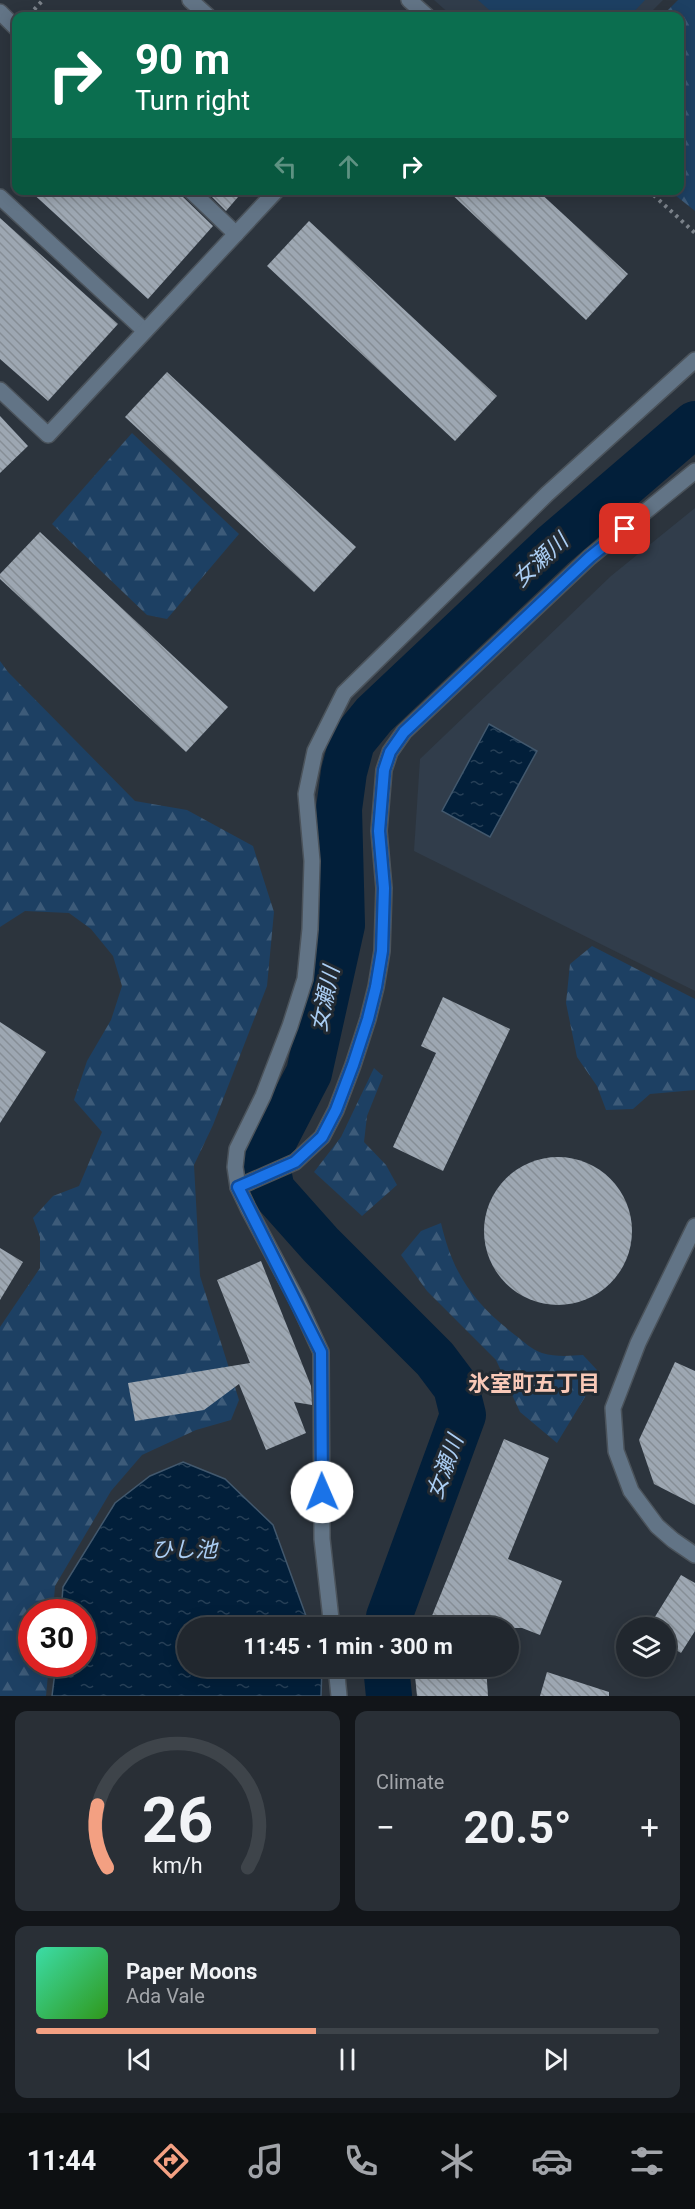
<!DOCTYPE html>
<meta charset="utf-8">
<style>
body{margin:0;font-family:Roboto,"Noto Sans JP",sans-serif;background:#292f36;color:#f1f3f6;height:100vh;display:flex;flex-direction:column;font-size:22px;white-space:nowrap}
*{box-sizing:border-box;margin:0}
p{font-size:20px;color:#a2a5aa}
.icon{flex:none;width:33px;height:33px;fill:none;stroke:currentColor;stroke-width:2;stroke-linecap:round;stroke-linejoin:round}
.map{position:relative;height:1696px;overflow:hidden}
.drawer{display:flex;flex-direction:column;gap:15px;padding:15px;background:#121519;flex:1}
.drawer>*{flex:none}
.top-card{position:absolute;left:12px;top:12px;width:672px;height:183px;border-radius:12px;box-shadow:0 3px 15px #0003,0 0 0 2px #3e444a;background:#0b6e4f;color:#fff;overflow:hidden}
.fabs{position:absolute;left:616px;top:1617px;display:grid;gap:12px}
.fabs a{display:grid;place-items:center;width:60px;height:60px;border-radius:50%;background:#21272e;box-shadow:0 3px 15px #0003,0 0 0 2px #3e444a;font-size:30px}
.speed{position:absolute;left:18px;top:1599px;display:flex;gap:12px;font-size:30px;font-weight:700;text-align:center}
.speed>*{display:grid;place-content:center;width:78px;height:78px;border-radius:50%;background:#21272e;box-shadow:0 3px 15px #0003,0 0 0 2px #3e444a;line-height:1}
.speed .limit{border:9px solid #d22;background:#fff;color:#111}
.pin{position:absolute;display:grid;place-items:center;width:51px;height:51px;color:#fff;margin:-26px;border-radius:12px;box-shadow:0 3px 9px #0006}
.me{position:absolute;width:66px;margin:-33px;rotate:359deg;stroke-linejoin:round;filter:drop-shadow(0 0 4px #0008)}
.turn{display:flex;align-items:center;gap:21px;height:126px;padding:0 24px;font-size:27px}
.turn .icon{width:78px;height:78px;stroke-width:2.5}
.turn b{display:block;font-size:42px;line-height:51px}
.lanes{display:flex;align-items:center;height:57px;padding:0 24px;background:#0003;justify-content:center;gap:30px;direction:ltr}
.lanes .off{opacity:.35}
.big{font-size:45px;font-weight:700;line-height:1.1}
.drawer .card{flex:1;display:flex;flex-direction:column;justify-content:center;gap:9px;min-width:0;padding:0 21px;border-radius:12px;background:#292f36}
.drawer .dial{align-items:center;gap:0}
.dial svg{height:156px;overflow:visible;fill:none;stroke:#3e444a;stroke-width:7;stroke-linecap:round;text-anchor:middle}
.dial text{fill:#f1f3f6;stroke:none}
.song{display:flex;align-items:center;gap:18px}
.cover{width:72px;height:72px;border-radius:9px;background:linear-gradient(135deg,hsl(160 70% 55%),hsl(110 70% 35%))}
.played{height:6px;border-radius:3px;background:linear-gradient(90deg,#f3a082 45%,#3e444a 45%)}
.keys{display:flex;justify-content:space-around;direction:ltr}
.heat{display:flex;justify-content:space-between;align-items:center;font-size:33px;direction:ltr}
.drawer .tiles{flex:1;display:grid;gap:15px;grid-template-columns:1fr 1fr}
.card:last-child{grid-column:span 2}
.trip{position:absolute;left:177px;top:1617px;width:342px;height:60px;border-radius:30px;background:#21272e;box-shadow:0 3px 15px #0003,0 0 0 2px #3e444a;font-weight:700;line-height:60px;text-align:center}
.tab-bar{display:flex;height:96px;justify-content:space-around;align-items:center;background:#0d1012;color:#a2a5aa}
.tab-bar .icon{width:42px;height:42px}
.tab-bar .active{color:#f3a082}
.tab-bar b{font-size:27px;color:#f1f3f6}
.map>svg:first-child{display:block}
</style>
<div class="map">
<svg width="695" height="1696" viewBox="0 0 695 1696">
<defs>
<pattern id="forest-firs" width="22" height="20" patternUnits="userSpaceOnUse" patternTransform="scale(1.5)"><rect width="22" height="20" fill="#1d4063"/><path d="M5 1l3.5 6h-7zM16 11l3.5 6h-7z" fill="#3d5b79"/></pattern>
<pattern id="water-ripples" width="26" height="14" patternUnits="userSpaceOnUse" patternTransform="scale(1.5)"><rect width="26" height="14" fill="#021f3a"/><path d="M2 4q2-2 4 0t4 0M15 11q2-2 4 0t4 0" fill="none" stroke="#263f56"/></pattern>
<pattern id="building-back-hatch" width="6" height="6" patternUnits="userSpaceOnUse" patternTransform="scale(1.5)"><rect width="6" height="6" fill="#9da7b2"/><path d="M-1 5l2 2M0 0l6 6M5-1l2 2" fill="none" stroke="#868e96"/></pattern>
</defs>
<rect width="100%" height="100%" fill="#2c343d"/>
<g fill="#313d4b">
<path d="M434 0H663L647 16H470L463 11 459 16H452Z"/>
<path d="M695 508V991L414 851 420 759 611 576Z"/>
</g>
<g fill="url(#forest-firs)">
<path d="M678 0H695V211L670 191 680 190V16H662Z"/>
<path d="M132 433 239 534 167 619 147 615 52 524Z"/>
<path d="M0 661 8 672 135 801 187 810 253 846 274 912 267 986 213 1125 194 1165 200 1276 239 1400 231 1420 196 1430 142 1455 111 1491 55 1586 53 1612H32V1664H49L46 1696H0V1327L40 1268V1237L33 1218 53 1196 79 1186 102 1132 74 1100 87 1061 111 1020 122 986 113 956 91 929 69 913 25 911 0 927Z"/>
<path d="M592 946 695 999V1090L650 1094 633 1109 606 1110 597 1086 577 1057 566 1003 570 964Z"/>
<path d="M374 1068 383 1076 367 1116 364 1142 386 1165 397 1185 362 1216 314 1172 341 1137Z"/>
<path d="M441 1223C453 1275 474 1303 515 1335 523 1341 532 1350 542 1353 556 1357 568 1356 583 1355L597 1370 588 1392 557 1443 520 1412 496 1360 427 1291 401 1255 421 1231Z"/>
</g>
<path fill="#1d4063" d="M478 0H645L630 16H496Z"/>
<g fill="url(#water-ripples)" stroke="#42586d" stroke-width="1.5">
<path d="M489 724 537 751 490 837 442 811Z"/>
<path d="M183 1462 225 1479 273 1525 310 1627 188 1628V1666L322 1667 321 1696H52L56 1664H82V1612H61L63 1587 115 1503 150 1476Z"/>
</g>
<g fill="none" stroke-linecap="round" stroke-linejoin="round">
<g stroke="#021f3a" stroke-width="46">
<path d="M388 1628 389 1617 463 1415 456 1387 435 1359 321 1245 272 1190 265 1158 309 1073 342 925 339 809 344 772 352 742 374 715 553 546 695 424"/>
<path d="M386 1666 389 1696"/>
</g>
</g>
<g fill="url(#building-back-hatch)">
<path d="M29 190H181L183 197 213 226 148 299Z"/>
<path d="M205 190H244L226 211Z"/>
<path d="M447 190H537L628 274 586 320Z"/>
<path d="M0 218 118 324 48 401 0 359Z"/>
<path d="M309 221 497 396 455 441 267 266Z"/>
<path d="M167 372 356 547 314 592 125 417Z"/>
<path d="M0 416 28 446 0 473Z"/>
<path d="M40 532 228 707 186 752 0 579V574Z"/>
<path d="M443 997 510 1029 443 1171 393 1147 436 1053 421 1046Z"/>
<path d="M0 1022 46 1052 0 1123Z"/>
<circle cx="558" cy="1231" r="74"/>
<path d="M0 1248 23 1262 0 1300Z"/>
<path d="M261 1261 311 1386 312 1405 294 1402 306 1433 266 1450 239 1384 204 1410 135 1421 128 1383 250 1363 217 1280Z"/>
<path d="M675 1362 695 1371V1505L654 1484 639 1440Z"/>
<path d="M504 1439 549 1458 508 1559 562 1581 540 1635 522 1628H427Z"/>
<path d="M681 1575 695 1583V1631L681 1653 666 1644V1628H648Z"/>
<path d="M414 1666H486L488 1696H417Z"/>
<path d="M547 1672 609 1692V1696H540Z"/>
</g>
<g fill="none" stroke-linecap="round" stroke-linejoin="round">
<g stroke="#4b535b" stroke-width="18">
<g id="minor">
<path d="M190 0 208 16"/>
<path d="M409 0 427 16"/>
<path d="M0 12 16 28"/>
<path d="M190 190 236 234"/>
<path d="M0 197 145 331"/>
<path d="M0 390 48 435 277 190"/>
<path d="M238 1187 295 1162 322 1137 336 1110 353 1065 368 1019 376 987 382 951 384 888 379 831 384 770 390 752 404 732 590 557 695 471"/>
<path d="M695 1226 638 1343 613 1408 616 1451 631 1491 657 1526 673 1540 695 1555"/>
<path d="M332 1628 322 1539 321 1352 298 1302 248 1208 238 1187 235 1167 237 1149 263 1096 290 1026 305 979 310 929 312 861 306 794 315 751 344 693 547 494 695 360"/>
<path d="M336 1666 339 1696"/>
</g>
</g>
<g stroke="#7b828a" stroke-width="4" stroke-dasharray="3 4.5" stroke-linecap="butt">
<path d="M29 15 43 0"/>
<path d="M648 190 695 233"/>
</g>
<use href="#minor" stroke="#627486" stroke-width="15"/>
</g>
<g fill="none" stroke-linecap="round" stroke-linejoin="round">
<g stroke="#114b97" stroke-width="15">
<path id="route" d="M322 1492 321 1352 238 1187 295 1162 322 1137 336 1110 353 1065 368 1019 376 987 382 951 384 888 379 831 384 770 390 752 404 732 590 557 625 529"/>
</g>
<use href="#route" stroke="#1a73e8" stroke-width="10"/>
</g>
<g text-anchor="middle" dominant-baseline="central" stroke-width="6" stroke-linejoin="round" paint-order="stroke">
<g font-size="22" font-style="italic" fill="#abcef4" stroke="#222a32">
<text transform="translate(540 560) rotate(-43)">女瀬川</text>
<text transform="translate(325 999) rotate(-78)">女瀬川</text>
<text transform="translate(445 1467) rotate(-70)">女瀬川</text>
<text x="184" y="1549">ひし池</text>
</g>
<g font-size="22" font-weight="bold" fill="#f9c9b8" stroke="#222a32">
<text x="534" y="1383">氷室町五丁目</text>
</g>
</g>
</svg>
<div class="fabs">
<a><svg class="icon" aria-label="layers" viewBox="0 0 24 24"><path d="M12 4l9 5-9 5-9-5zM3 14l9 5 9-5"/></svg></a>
</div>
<div class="speed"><div class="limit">30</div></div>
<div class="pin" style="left:625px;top:529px;background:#d93025"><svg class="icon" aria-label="arrive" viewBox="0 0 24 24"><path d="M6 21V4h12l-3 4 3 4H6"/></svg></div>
<svg class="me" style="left:322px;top:1492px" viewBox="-20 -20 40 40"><circle r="19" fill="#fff"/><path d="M0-13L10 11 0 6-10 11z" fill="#1a73e8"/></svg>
<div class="trip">11:45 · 1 min · 300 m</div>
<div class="top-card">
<div class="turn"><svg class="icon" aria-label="right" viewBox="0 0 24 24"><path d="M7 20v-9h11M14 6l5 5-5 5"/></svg><div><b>90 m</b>Turn right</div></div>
<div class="lanes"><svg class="icon off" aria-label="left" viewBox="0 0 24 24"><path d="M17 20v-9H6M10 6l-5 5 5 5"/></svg><svg class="icon off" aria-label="ahead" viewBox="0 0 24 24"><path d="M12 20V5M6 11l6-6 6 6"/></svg><svg class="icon" aria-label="right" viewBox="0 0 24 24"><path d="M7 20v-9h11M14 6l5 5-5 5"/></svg></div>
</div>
</div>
<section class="drawer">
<div class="tiles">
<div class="card dial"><svg viewBox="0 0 100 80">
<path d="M14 69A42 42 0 1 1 86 69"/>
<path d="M14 69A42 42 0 0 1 9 37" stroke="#f3a082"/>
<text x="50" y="56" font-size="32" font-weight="700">26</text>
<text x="50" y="72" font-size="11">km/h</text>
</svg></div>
<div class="card"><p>Climate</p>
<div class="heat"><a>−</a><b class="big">20.5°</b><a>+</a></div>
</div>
<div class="card">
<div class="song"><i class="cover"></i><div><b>Paper Moons</b><p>Ada Vale</p></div></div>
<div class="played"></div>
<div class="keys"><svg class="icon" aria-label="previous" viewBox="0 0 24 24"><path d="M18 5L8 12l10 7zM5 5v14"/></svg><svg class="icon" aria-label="pause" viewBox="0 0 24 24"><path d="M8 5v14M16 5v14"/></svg><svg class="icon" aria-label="next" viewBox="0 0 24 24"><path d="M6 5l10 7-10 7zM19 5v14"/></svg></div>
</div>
</div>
</section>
<nav class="tab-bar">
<b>11:44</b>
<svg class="icon active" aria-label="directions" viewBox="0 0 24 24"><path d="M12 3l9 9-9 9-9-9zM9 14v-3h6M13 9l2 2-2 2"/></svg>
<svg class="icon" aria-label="music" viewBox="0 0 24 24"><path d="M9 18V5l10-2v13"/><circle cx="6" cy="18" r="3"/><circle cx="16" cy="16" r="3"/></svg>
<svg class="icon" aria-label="phone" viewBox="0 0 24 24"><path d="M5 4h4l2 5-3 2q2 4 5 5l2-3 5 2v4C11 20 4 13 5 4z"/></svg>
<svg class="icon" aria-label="climate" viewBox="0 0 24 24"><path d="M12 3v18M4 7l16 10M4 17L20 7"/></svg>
<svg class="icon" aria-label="car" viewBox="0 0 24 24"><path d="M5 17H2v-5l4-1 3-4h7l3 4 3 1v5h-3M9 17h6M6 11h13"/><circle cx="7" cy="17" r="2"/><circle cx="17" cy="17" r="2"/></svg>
<svg class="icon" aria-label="filters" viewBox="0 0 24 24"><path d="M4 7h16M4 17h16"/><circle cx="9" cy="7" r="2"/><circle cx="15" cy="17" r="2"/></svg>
</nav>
